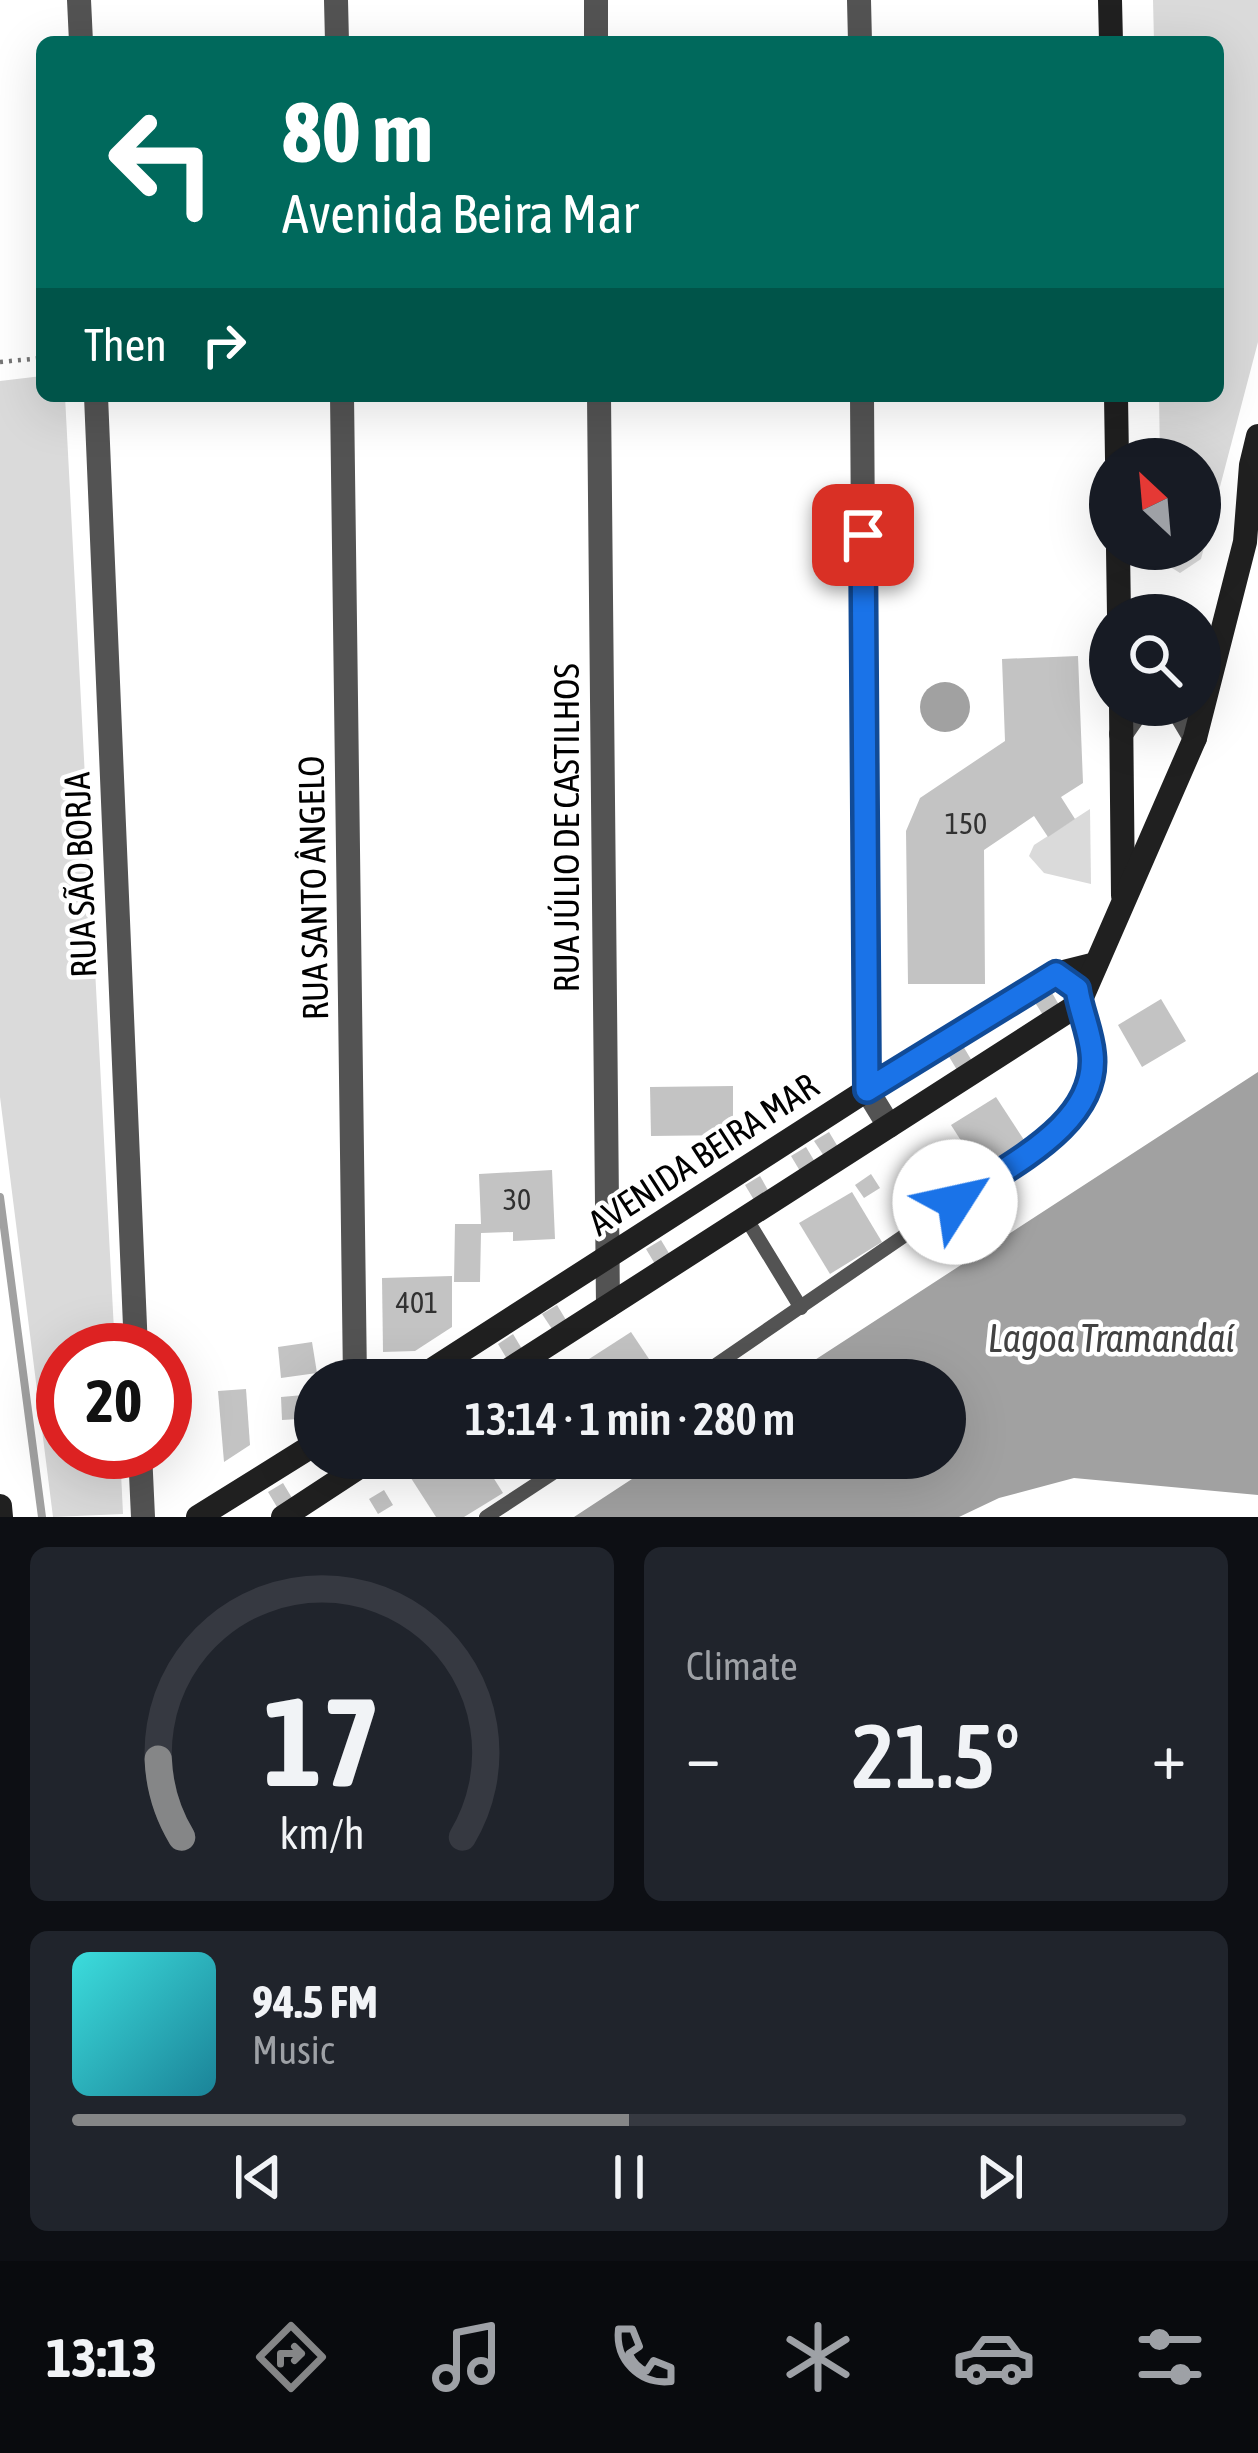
<!DOCTYPE html>
<meta charset="utf-8">
<style>
body{margin:0;font-family:"Asap Condensed",sans-serif;background:#20242c;color:#f1f3f6;height:100vh;display:flex;flex-direction:column;font-size:45px;white-space:nowrap}
*{box-sizing:border-box;margin:0}
p{font-size:39px;color:#9ea1a6}
.icon{flex:none;width:66px;height:66px;fill:none;stroke:currentColor;stroke-width:2;stroke-linecap:round;stroke-linejoin:round}
.map{position:relative;height:1517px;overflow:hidden}
.panel{display:flex;flex-direction:column;gap:30px;padding:30px;background:#0d0f14;flex:1}
.panel>*{flex:none}
.hud{position:absolute;left:36px;top:36px;width:1188px;height:366px;border-radius:18px;box-shadow:0 12px 48px #0002;background:#00695c;color:#fff;overflow:hidden}
.needle{width:78px;rotate:334deg}
.buttons{position:absolute;left:1089px;top:438px;display:grid;gap:24px}
.buttons a{display:grid;place-items:center;width:132px;height:132px;border-radius:50%;background:#171b24;box-shadow:0 12px 48px #0002;font-size:60px}
.speed{position:absolute;left:36px;top:1323px;display:flex;gap:24px;font-size:60px;font-weight:700;text-align:center}
.speed>*{display:grid;place-content:center;width:156px;height:156px;border-radius:50%;background:#171b24;box-shadow:0 12px 48px #0002;line-height:1}
.speed .limit{border:18px solid #d22;background:#fff;color:#111}
.pin{position:absolute;display:grid;place-items:center;width:102px;height:102px;color:#fff;margin:-51px;border-radius:24px;box-shadow:0 6px 18px #0006}
.me{position:absolute;width:132px;margin:-66px;rotate:55deg;stroke-linejoin:round;filter:drop-shadow(0 0 9px #0008)}
.turn{display:flex;align-items:center;gap:42px;height:252px;padding:0 48px;font-size:54px}
.turn .icon{width:156px;height:156px;stroke-width:2.5}
.turn b{display:block;font-size:84px;line-height:102px}
.then{display:flex;align-items:center;height:114px;padding:0 48px;background:#0003;gap:24px;font-size:45px}
.big{font-size:90px;font-weight:600;line-height:1.1}
.panel .card{flex:1;display:flex;flex-direction:column;justify-content:center;gap:18px;min-width:0;padding:0 42px;border-radius:18px;background:#20242c}
.panel .dial{align-items:center;gap:0}
.dial svg{height:312px;overflow:visible;fill:none;stroke:#363941;stroke-width:7;stroke-linecap:round;text-anchor:middle}
.dial text{fill:#f1f3f6;stroke:none}
.song{display:flex;align-items:center;gap:36px}
.cover{width:144px;height:144px;border-radius:18px;background:linear-gradient(135deg,hsl(180 70% 55%),hsl(190 70% 35%))}
.played{height:12px;border-radius:6px;background:linear-gradient(90deg,#858687 50%,#363941 50%)}
.keys{display:flex;justify-content:space-around;direction:ltr}
.heat{display:flex;justify-content:space-between;align-items:center;font-size:66px;direction:ltr}
.panel .tiles{flex:1;display:grid;gap:30px;grid-template-columns:1fr 1fr}
.card:last-child{grid-column:span 2}
.trip{position:absolute;left:294px;top:1359px;width:672px;height:120px;border-radius:60px;background:#171b24;box-shadow:0 12px 48px #0002;font-weight:600;line-height:120px;text-align:center}
.menu{display:flex;height:192px;justify-content:space-around;align-items:center;background:#090b0e;color:#9ea1a6}
.menu .icon{width:84px;height:84px}
.menu .selected{color:#858687}
.menu b{font-size:54px;color:#f1f3f6}
.map>svg:first-child{display:block}
</style>
<div class="map">
<svg width="1258" height="1517" viewBox="0 0 1258 1517">
<rect width="100%" height="100%" fill="#fff"/>
<g fill="#dadada">
<path d="M1153 0H1258V342L1201 559 1180 573 1161 561V549H1200V459H1160L1159 396H1218V42H1154Z"/>
<path d="M42 376V396H65L115 1350H63V1452H120L123 1514 53 1517 0 1097V381Z"/>
<path d="M1090 809 1091 884 1044 873 1029 856 1034 845Z"/>
</g>
<g fill="#a1a1a1">
<circle cx="945" cy="707" r="25"/>
<path d="M1258 1072V1495L1074 1478 999 1498 959 1517H574L664 1458H945V1380H784Z"/>
</g>
<g fill="none" stroke-linecap="round" stroke-linejoin="round">
<path stroke="#a1a1a1" stroke-width="8" d="M0 1197 42 1517"/>
</g>
<g fill="#c3c3c3">
<path d="M1078 656 1083 783 1061 797 1075 819 1048 837 1034 816 984 850 985 984H908L906 831 920 798 1005 741 1002 659Z"/>
<path d="M1051 991 1059 1005 1043 1015 1034 1001Z"/>
<path d="M1161 999 1186 1041 1142 1067 1118 1025Z"/>
<path d="M963 1046 972 1061 957 1070 948 1055Z"/>
<path d="M733 1086V1135L651 1136 650 1087Z"/>
<path d="M996 1097 1028 1146 983 1175 951 1125Z"/>
<path d="M829 1132 838 1147 824 1156 814 1141Z"/>
<path d="M806 1147 815 1162 800 1171 791 1156Z"/>
<path d="M552 1170 555 1239 513 1241V1232L481 1233 480 1282H454L455 1224H481L479 1174Z"/>
<path d="M871 1174 880 1188 864 1198 855 1185Z"/>
<path d="M760 1176 769 1192 754 1200 745 1185Z"/>
<path d="M852 1192 882 1242 830 1274 799 1223Z"/>
<path d="M661 1240 670 1255 655 1264 646 1249Z"/>
<path d="M452 1276V1327L415 1351 383 1352 382 1278Z"/>
<path d="M557 1305 566 1320 552 1329 542 1314Z"/>
<path d="M631 1332 663 1380H578L572 1370Z"/>
<path d="M513 1334 522 1349 507 1359 498 1344Z"/>
<path d="M312 1342 317 1373 281 1378 278 1347Z"/>
<path d="M471 1361 481 1375 463 1380 457 1370Z"/>
<path d="M246 1389 250 1445 224 1462 218 1391Z"/>
<path d="M315 1394V1418L282 1420 281 1397Z"/>
<path d="M436 1458H481L503 1493 464 1517H436L409 1475Z"/>
<path d="M283 1483 292 1498 277 1507 268 1492Z"/>
<path d="M384 1490 393 1505 378 1514 369 1499Z"/>
</g>
<g fill="none" stroke-linecap="round" stroke-linejoin="round">
<path stroke="#757575" stroke-width="4.5" stroke-dasharray="3 6" stroke-linecap="butt" d="M0 362 42 358"/>
<g stroke="#535353" stroke-width="14">
<path d="M746 1218 801 1308"/>
<path d="M694 1380 1070 1122C1101 1070 1094 1060 1079 1004"/>
<path d="M486 1517 576 1458"/>
</g>
<g stroke="#535353" stroke-width="24">
<path d="M79 0 81 42"/>
<path d="M336 0 337 42"/>
<path d="M596 0V42"/>
<path d="M859 0 860 42"/>
<path d="M96 396 136 1350"/>
<path d="M342 396 355 1380"/>
<path d="M599 396 608 1306"/>
<path d="M862 396 867 1090 889 1126"/>
<path d="M1169 705 1179 711 1195 738"/>
<path d="M1121 734 1141 705"/>
<path d="M140 1452 143 1517"/>
</g>
<g stroke="#202020" stroke-width="24">
<path d="M1110 0 1111 42"/>
<path d="M1116 396 1117 459"/>
<path d="M1118 549 1119 615"/>
<path d="M1121 705 1123 895"/>
<path d="M416 1380 867 1090 1056 974 1096 964"/>
<path d="M493 1380 1079 1004 1195 738 1245 542 1251 465 1258 436"/>
<path d="M0 1506 1 1517"/>
<path d="M198 1517 315 1444"/>
<path d="M283 1517 373 1458"/>
</g>
</g>
<g fill="none" stroke-linecap="round" stroke-linejoin="round">
<g stroke="#114b97" stroke-width="30">
<path id="route" d="M863 535 867 1090 1056 974 1077 989C1080 1010 1090 1031 1092 1053 1100 1125 1006 1166 955 1202"/>
</g>
<use href="#route" stroke="#1a73e8" stroke-width="21"/>
</g>
<g text-anchor="middle" dominant-baseline="central" stroke-width="9" stroke-linejoin="round" paint-order="stroke">
<g font-size="30" fill="#313131">
<text x="966" y="823">150</text>
<text x="517" y="1199">30</text>
<text x="417" y="1302">401</text>
</g>
<g font-size="36" fill="#000" stroke="#fff">
<text transform="translate(566 828) rotate(-90)">RUA JÚLIO DE CASTILHOS</text>
<text transform="translate(80 875) rotate(-92)">RUA SÃO BORJA</text>
<text transform="translate(313 888) rotate(-91)">RUA SANTO ÂNGELO</text>
<text transform="translate(703 1154) rotate(-33)">AVENIDA BEIRA MAR</text>
</g>
<g font-size="39" font-style="italic" fill="#424242" stroke="#fff">
<text x="1111" y="1338">Lagoa Tramandaí</text>
</g>
</g>
</svg>
<div class="buttons">
<a><svg class="needle" viewBox="-14 -14 28 28"><path d="M0-13l5 13h-10z" fill="#e53935"/><path d="M0 13l5-13h-10z" fill="#9ea1a6"/></svg></a>
<a><svg class="icon" aria-label="search" viewBox="0 0 24 24"><circle cx="10" cy="10" r="6"/><path d="M15 15l6 6"/></svg></a>
</div>
<div class="speed"><div class="limit">20</div></div>
<div class="pin" style="left:863px;top:535px;background:#d93025"><svg class="icon" aria-label="arrive" viewBox="0 0 24 24"><path d="M6 21V4h12l-3 4 3 4H6"/></svg></div>
<svg class="me" style="left:955px;top:1202px" viewBox="-20 -20 40 40"><circle r="19" fill="#fff"/><path d="M0-13L10 11 0 6-10 11z" fill="#1a73e8"/></svg>
<div class="trip">13:14 · 1 min · 280 m</div>
<div class="hud">
<div class="turn"><svg class="icon" aria-label="left" viewBox="0 0 24 24"><path d="M17 20v-9H6M10 6l-5 5 5 5"/></svg><div><b>80 m</b>Avenida Beira Mar</div></div>
<div class="then">Then<svg class="icon" aria-label="right" viewBox="0 0 24 24"><path d="M7 20v-9h11M14 6l5 5-5 5"/></svg></div>
</div>
</div>
<section class="panel">
<div class="tiles">
<div class="card dial"><svg viewBox="0 0 100 80">
<path d="M14 69A42 42 0 1 1 86 69"/>
<path d="M14 69A42 42 0 0 1 8 49" stroke="#858687"/>
<text x="50" y="56" font-size="32" font-weight="700">17</text>
<text x="50" y="72" font-size="11">km/h</text>
</svg></div>
<div class="card"><p>Climate</p>
<div class="heat"><a>−</a><b class="big">21.5°</b><a>+</a></div>
</div>
<div class="card">
<div class="song"><i class="cover"></i><div><b>94.5 FM</b><p>Music</p></div></div>
<div class="played"></div>
<div class="keys"><svg class="icon" aria-label="previous" viewBox="0 0 24 24"><path d="M18 5L8 12l10 7zM5 5v14"/></svg><svg class="icon" aria-label="pause" viewBox="0 0 24 24"><path d="M8 5v14M16 5v14"/></svg><svg class="icon" aria-label="next" viewBox="0 0 24 24"><path d="M6 5l10 7-10 7zM19 5v14"/></svg></div>
</div>
</div>
</section>
<nav class="menu">
<b>13:13</b>
<svg class="icon selected" aria-label="directions" viewBox="0 0 24 24"><path d="M12 3l9 9-9 9-9-9zM9 14v-3h6M13 9l2 2-2 2"/></svg>
<svg class="icon" aria-label="music" viewBox="0 0 24 24"><path d="M9 18V5l10-2v13"/><circle cx="6" cy="18" r="3"/><circle cx="16" cy="16" r="3"/></svg>
<svg class="icon" aria-label="phone" viewBox="0 0 24 24"><path d="M5 4h4l2 5-3 2q2 4 5 5l2-3 5 2v4C11 20 4 13 5 4z"/></svg>
<svg class="icon" aria-label="climate" viewBox="0 0 24 24"><path d="M12 3v18M4 7l16 10M4 17L20 7"/></svg>
<svg class="icon" aria-label="car" viewBox="0 0 24 24"><path d="M5 17H2v-5l4-1 3-4h7l3 4 3 1v5h-3M9 17h6M6 11h13"/><circle cx="7" cy="17" r="2"/><circle cx="17" cy="17" r="2"/></svg>
<svg class="icon" aria-label="filters" viewBox="0 0 24 24"><path d="M4 7h16M4 17h16"/><circle cx="9" cy="7" r="2"/><circle cx="15" cy="17" r="2"/></svg>
</nav>
